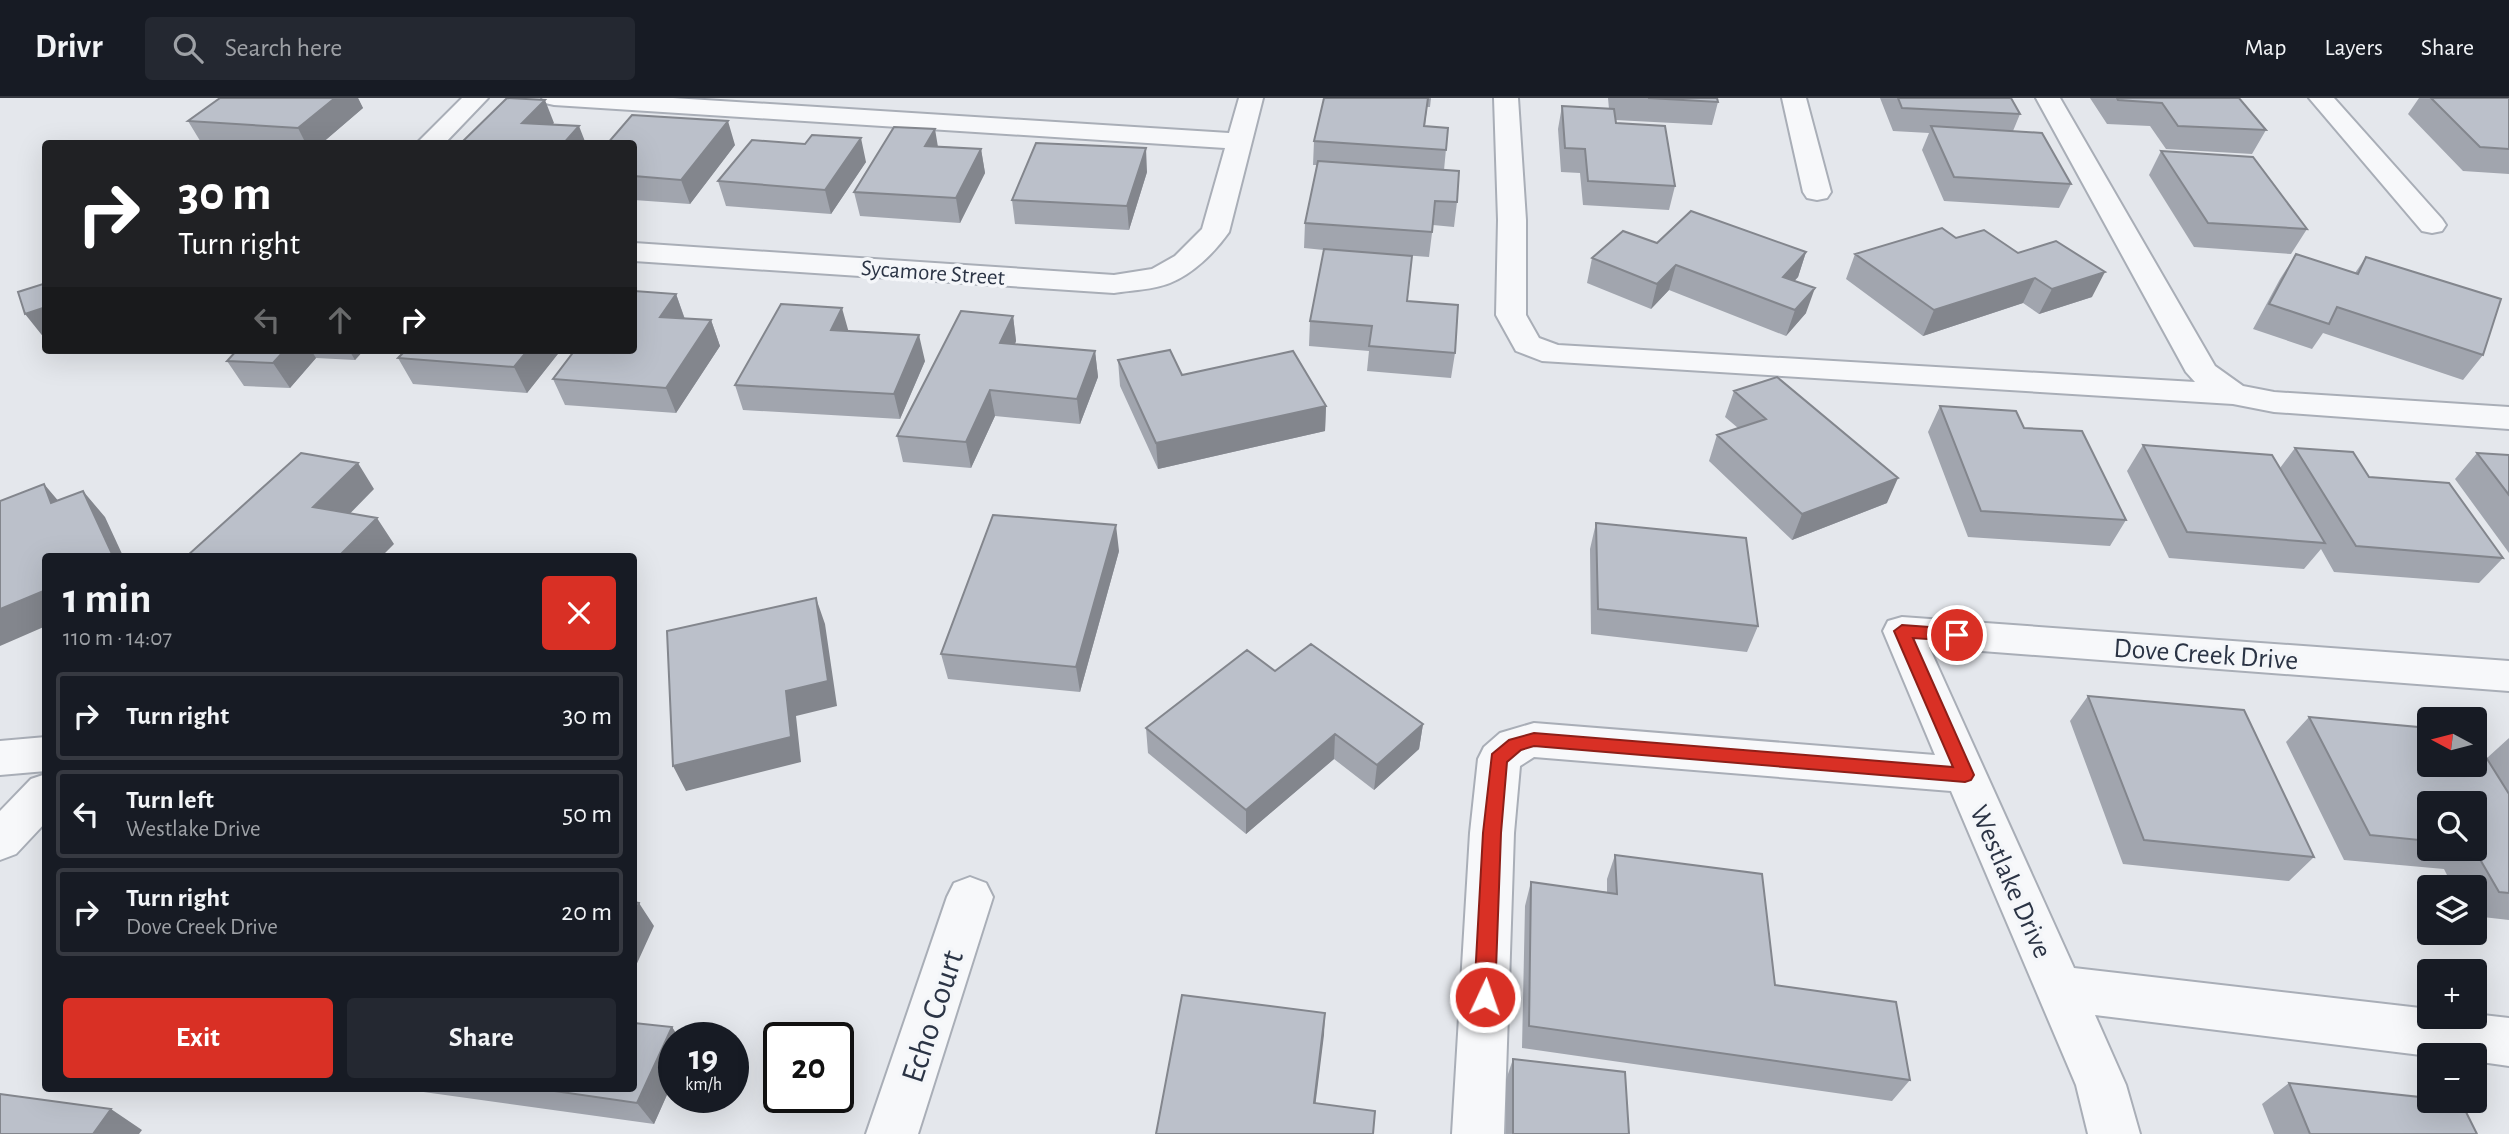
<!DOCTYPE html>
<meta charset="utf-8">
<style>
:root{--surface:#171b24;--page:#242831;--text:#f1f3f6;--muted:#9ea1a6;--line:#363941;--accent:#d93025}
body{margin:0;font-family:"Alegreya Sans",sans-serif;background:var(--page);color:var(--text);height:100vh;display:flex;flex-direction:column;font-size:26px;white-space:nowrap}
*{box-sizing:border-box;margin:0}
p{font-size:23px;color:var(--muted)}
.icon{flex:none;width:38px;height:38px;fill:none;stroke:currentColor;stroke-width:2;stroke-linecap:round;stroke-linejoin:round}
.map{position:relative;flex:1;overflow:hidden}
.details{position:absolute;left:42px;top:455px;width:595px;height:539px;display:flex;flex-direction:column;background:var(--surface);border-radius:7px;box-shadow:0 7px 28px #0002}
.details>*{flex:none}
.top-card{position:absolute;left:42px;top:42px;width:595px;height:214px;border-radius:7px;box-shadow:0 7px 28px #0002;background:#202124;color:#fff;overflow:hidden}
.needle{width:46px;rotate:277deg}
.tools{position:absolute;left:2417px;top:609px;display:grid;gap:14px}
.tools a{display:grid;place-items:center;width:70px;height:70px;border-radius:7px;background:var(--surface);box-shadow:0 7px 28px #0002;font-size:35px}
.speed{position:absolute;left:658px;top:924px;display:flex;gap:14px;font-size:35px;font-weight:700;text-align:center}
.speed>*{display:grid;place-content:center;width:91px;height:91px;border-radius:50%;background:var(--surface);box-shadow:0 7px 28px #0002;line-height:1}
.speed small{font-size:18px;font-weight:400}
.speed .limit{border:4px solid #111;border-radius:10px;background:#fff;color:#111}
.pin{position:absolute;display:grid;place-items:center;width:60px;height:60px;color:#fff;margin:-30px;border:4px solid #fff;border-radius:50%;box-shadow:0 2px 7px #0007}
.me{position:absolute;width:77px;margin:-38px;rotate:3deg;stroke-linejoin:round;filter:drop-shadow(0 0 5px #0008)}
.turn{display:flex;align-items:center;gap:24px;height:147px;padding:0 21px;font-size:32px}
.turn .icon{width:91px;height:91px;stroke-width:2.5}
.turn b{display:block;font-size:49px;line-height:60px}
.lanes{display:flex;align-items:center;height:66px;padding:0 21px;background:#0003;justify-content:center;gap:35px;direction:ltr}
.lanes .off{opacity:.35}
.round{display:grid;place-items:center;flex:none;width:74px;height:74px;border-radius:7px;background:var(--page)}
.headline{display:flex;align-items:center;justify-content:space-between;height:119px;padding:0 21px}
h1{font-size:42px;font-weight:600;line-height:52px}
.cta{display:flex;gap:14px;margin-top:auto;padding:14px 21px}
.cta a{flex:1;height:80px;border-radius:7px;background:var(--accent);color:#fff;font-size:28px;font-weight:600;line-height:80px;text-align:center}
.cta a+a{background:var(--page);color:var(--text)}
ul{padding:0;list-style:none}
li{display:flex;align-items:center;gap:21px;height:88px;margin:0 14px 10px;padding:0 7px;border:4px solid var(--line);border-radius:7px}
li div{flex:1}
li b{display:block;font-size:26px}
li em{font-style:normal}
header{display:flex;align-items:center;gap:42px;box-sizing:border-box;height:98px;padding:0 35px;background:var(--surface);border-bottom:2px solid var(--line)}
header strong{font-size:33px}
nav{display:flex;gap:38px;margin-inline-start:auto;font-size:24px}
.search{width:490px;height:63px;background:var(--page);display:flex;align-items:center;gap:18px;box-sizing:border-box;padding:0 24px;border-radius:7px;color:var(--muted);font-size:26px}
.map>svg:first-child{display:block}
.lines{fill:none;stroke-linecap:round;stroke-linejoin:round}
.minor-casing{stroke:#a9aeb7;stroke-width:4}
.minor{fill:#f7f8fa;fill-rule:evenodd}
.wall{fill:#a1a5ae;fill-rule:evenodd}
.shaded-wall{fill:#83868d}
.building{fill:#bbc0ca;stroke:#83868d;stroke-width:2}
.route{fill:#d93025;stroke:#8d1f18;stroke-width:2}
.labels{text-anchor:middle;stroke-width:7;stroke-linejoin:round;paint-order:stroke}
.far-street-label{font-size:23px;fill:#2b3445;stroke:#f4f6f9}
.street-label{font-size:28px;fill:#2b3445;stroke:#f4f6f9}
.near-street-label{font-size:33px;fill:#2b3445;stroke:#f4f6f9}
</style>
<header>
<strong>Drivr</strong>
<div class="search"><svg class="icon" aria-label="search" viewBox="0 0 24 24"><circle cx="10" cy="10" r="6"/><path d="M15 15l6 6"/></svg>Search here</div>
<nav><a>Map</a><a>Layers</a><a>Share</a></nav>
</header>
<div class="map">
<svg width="2509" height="1036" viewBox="0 0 2509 1036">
<rect width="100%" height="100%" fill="#e4e7ec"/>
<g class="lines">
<defs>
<path id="minor" d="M462 0H488L444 46H416Z
M542 0H673L1229 35 1239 0H1263L1229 134C1215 154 1193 176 1170 185 1153 192 1132 192 1114 195L634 163V145L1114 177 1152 171 1175 158 1202 131 1225 50 554 7 545 5Z
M1494 0H1518L1526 122V217L1539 240 1558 247 2195 284 2186 274 2036 0H2060L2215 268 2243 288 2274 294 2509 309V331L2274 314 2233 306 1542 263 1516 253 1496 217 1498 122Z
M1782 0H1806L1831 94 1827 100 1817 102 1807 100 1803 94Z
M2309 0H2334L2442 121 2446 127 2442 133 2432 135 2422 133Z
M1902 519 2509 563V593L1929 549 2074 870 2429 911V919H2474V916L2509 920V968L2474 963V957L2429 958 2095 917 2126 987 2140 1036H2088L2076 987 1951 693 1534 659 1520 668 1514 735 1504 1036H1452L1470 735 1478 661 1484 649 1500 635 1534 625 1935 657 1883 533 1888 523Z
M46 639V673L0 677V643Z
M46 676V724L16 756 0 762V713L31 681Z
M970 779 986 785 993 799 918 1036H866L947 799 954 785Z"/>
</defs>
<use href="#minor" class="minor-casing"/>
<use href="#minor" class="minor"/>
</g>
<path class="wall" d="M220 0H358L363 10 321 46H202L188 23Z
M1324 0H1431L1430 9H1427L1425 28 1448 30 1444 72 1457 104 1454 129 1433 127 1429 159 1350 153 1407 203 1455 255 1451 280 1367 273 1369 253 1309 248 1310 223 1324 152 1304 150 1305 125 1317 67H1313L1314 43Z
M1608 0H1717L1718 4 1712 27 1615 22 1616 25 1675 88 1669 112 1583 107 1580 75 1561 74 1558 31 1562 8 1609 11Z
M1880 0H2011L2020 16 2013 33 2071 86 2059 110 1944 103 1922 52 1929 35 1893 33Z
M2090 0H2239L2266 32 2252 56 2166 51 2150 28 2107 26Z
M2419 0H2509V76L2463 73 2408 16Z
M634 46 735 47 690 106 634 102Z
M805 46 866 64 831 116 726 108 718 83Z
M938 48 981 51 985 75 960 125 860 118 854 94Z
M2161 53 2307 131 2291 156 2194 149 2149 77Z
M1147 74 1129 132 1015 126 1012 102Z
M1956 140 2018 155 2092 199 2039 216 2023 205 1923 238 1846 181 1855 156Z
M1806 154 1798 179 1794 183 1806 215 1786 238 1669 192 1651 211 1587 185 1592 160Z
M2296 156 2355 175 2366 159 2483 257 2463 282 2323 235 2312 251 2253 231 2280 181Z
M676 196 685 221 711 222 720 248 676 315 565 307 553 281Z
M1013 218 1016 243 1015 246 1095 253 1098 279 1080 326 995 318 971 370 903 364 897 338Z
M848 233 925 263 900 321 743 312 735 287Z
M237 252H364L355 262 316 260 290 290 244 288 227 263Z
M406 252H561L527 295 413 286 398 260Z
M1118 262 1326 308 1325 333 1158 371 1120 288Z
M1734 293 1887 405 1792 442 1709 363 1717 337 1738 330 1725 319Z
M1940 308 2024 330 2126 422 2110 448 1968 439 1928 334Z
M2143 347 2280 370 2295 350 2369 379 2503 460 2479 485 2334 474 2321 451 2304 471 2169 460 2127 373Z
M2477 355 2509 357V455L2455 381Z
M1596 425 1758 528 1747 554 1591 536 1590 451Z
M1119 453 1080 594 948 581 941 556Z
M1275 573 1423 626 1419 651 1374 692 1334 661 1246 736 1148 655 1146 630Z
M2088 598 2314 759 2289 783 2123 766 2070 623Z
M2309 619 2487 660 2509 640V822L2474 818V789H2453L2444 771 2344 762 2286 644ZM2429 705H2474V751H2429Z
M1615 757 1775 887 1910 982 1892 1003 1522 950 1525 808 1531 784 1607 794V781Z
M672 929 679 940H674V981L654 1026 402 991 634 990Z
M1513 961 1629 1036H1506V982Z
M2289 985 2477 1036H2274L2262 1006Z"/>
<path class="shaded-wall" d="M335 0H358L363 10 321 46H306L298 30Z
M545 2 554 25 534 46 522 25Z
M728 23 735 47 690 106 681 82Z
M579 28 586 46H563Z
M935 31 939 55 925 48Z
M861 40 866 64 831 116 825 92Z
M1146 50 1147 74 1129 132 1127 108Z
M981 51 985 75 960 125 956 100Z
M1806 154 1798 179 1775 204 1783 179Z
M1676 167 1669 192 1651 211 1657 186Z
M2105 174 2092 199 2039 216 2052 191Z
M2035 180 2023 205 1923 238 1934 212Z
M1815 190 1806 215 1786 238 1795 212Z
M676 196 685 222 660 219Z
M46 209V241H45L25 216Z
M842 210 849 235 831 232Z
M1013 218 1016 243 1005 270 1000 245Z
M711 222 720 248 676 315 666 290Z
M919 237 925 263 900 321 894 296Z
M285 252H311L316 260 290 290 273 265Z
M349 252H364L355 262Z
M528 252H561L527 295 514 269Z
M1095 253 1098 279 1080 326 1077 301Z
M990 292 995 318 971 370 966 344Z
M1326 308 1325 333 1158 371 1156 345Z
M358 365 374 391 331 435 313 409Z
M1898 380 1887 405 1792 442 1802 416Z
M44 386 66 412 51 405Z
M83 393 105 419 123 458H113Z
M377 420 394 446 382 458H339Z
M1116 427 1119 453 1080 594 1076 569Z
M46 492V528L0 548V511Z
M816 500 825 526 837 608 796 618 801 664 686 693 673 668 786 593Z
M1423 626 1419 651 1374 692 1377 667Z
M1335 636 1334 661 1246 736V712Z
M639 805 654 828 634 872V817Z
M1325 915 1324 937 1313 1026 1314 1005Z
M672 929 679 940H674V981L654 1026 637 1005Z
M111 1011 142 1032 139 1036H93Z"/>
<path class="building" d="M220 0H335L298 30 188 23Z
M507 0 545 2 522 25 579 28 563 46H460Z
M1324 0H1428L1424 28 1448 30 1446 52 1314 43Z
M1648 0H1717L1718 4Z
M1898 0H2011L2020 16 1902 10Z
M2117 0H2239L2266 32 2178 28 2162 5 2118 2Z
M2431 0H2509V51L2480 49Z
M1562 8 1614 11 1616 25 1665 28 1675 88 1588 83 1585 51 1565 50Z
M632 17 728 23 681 82 634 78V46H607Z
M1931 28 2042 35 2071 86 1954 79Z
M894 29 935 31 925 48 981 51 956 100 854 94Z
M812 37 861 40 825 92 718 83 752 42 805 46Z
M1036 45 1146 50 1127 108 1012 102Z
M2161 53 2253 59 2307 131 2208 125Z
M1318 63 1459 73 1457 104 1435 103 1432 134 1305 125Z
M1691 113 1806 154 1783 179 1815 190 1795 212 1676 167 1657 186 1592 160 1623 133 1657 145Z
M1942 130 1956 140 1984 132 2018 155 2056 143 2105 174 2052 191 2035 180 1934 212 1855 156Z
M1324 151 1412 158 1407 203 1458 207 1455 255 1369 248 1372 228 1310 223Z
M2296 156 2358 176 2366 159 2501 201 2483 257 2337 209 2329 226 2269 206Z
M46 185V209L25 216 18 194Z
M634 193 676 196 660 219 711 222 666 290 553 281 575 252H634Z
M781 206 842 210 831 232 919 237 894 296 735 287Z
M961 213 1013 218 1000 245 1095 253 1077 301 990 292 966 344 897 338Z
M237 252H285L273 265 227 263Z
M406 252H528L514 269 398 260Z
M1170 252 1182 277 1293 253 1326 308 1156 345 1118 262Z
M1777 279 1898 380 1802 416 1717 337 1766 321 1734 293Z
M1940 308 2016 313 2024 330 2082 333 2126 422 1981 413Z
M2143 347 2272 357 2325 445 2187 434Z
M2295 350 2353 354 2369 379 2449 385 2503 460 2356 448Z
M301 355 358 365 313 409 377 420 339 458H187Z
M2477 355 2509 357V397Z
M44 386 51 405 83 393 113 458H46V492L0 511V403Z
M993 417 1116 427 1076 569 941 556Z
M1596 425 1746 440 1758 528 1598 511Z
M816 500 828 583 786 593 791 639 673 668 667 533Z
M1311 546 1423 626 1377 667 1335 636 1246 712 1146 630 1247 552 1275 573Z
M2088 598 2244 612 2314 759 2144 742Z
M2309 619 2429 630V667H2474V640L2509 696V795L2499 794 2474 751V705H2429V743L2370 737Z
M1615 757 1762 776 1775 887 1896 904 1910 982 1529 928 1531 784 1617 796Z
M634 804 639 805 634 817Z
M1182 897 1325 915 1314 1005 1375 1013 1373 1036H1156Z
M634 925 672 929 637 1005 534 990H634Z
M1513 961 1625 974 1629 1036H1513Z
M2289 985 2429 1000V1003L2461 1004 2477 1036H2310Z
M0 996 111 1011 93 1036H0Z"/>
<path class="route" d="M1902 527 1957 531 1965 537 1957 543 1913 540 1974 677 1971 682 1965 684 1534 648 1521 652 1507 664 1501 735 1495 899 1492 906 1485 908 1477 906 1474 899 1483 735 1492 656 1509 642 1534 635 1953 669 1894 533Z"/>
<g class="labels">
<g class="far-street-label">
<text transform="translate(933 174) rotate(4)" y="8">Sycamore Street</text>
</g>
<g class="street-label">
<text transform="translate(2206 555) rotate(4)" y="10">Dove Creek Drive</text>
<text transform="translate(2012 783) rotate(66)" y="10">Westlake Drive</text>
</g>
<g class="near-street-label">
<text transform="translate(931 918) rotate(-72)" y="12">Echo Court</text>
</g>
</g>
</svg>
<div class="tools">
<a><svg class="needle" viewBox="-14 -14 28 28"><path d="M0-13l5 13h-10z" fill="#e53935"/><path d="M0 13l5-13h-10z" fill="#9ea1a6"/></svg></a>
<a><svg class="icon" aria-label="search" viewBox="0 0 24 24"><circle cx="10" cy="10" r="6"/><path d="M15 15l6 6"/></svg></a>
<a><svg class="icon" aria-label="layers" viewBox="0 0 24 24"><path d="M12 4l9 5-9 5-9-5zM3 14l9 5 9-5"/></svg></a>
<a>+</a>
<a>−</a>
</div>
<div class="speed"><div>19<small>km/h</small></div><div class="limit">20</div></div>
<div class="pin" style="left:1957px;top:537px;background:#d93025"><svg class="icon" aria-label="arrive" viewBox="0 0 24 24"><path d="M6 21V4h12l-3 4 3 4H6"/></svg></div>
<svg class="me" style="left:1485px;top:899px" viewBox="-20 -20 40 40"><circle r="17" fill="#d93025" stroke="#fff" stroke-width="3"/><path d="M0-11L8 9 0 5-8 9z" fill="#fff"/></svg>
<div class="top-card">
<div class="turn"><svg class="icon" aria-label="right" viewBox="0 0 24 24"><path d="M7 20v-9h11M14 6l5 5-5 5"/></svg><div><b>30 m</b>Turn right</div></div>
<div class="lanes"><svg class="icon off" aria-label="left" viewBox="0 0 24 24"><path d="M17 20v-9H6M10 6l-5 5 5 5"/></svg><svg class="icon off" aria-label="ahead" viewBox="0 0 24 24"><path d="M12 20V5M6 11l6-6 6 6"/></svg><svg class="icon" aria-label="right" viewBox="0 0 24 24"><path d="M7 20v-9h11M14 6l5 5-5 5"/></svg></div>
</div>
<section class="details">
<div class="headline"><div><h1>1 min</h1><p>110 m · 14:07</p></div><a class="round" style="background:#d93025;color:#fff"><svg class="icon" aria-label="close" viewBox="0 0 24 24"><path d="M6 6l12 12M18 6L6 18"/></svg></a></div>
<ul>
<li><svg class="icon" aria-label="right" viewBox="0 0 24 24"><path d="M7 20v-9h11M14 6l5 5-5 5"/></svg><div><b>Turn right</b></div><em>30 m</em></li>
<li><svg class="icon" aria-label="left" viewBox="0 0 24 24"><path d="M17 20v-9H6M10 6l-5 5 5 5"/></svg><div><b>Turn left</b><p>Westlake Drive</p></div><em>50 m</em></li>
<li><svg class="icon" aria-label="right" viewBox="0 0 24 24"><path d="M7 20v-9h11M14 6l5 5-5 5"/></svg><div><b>Turn right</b><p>Dove Creek Drive</p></div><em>20 m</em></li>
</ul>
<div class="cta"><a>Exit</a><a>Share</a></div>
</section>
</div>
